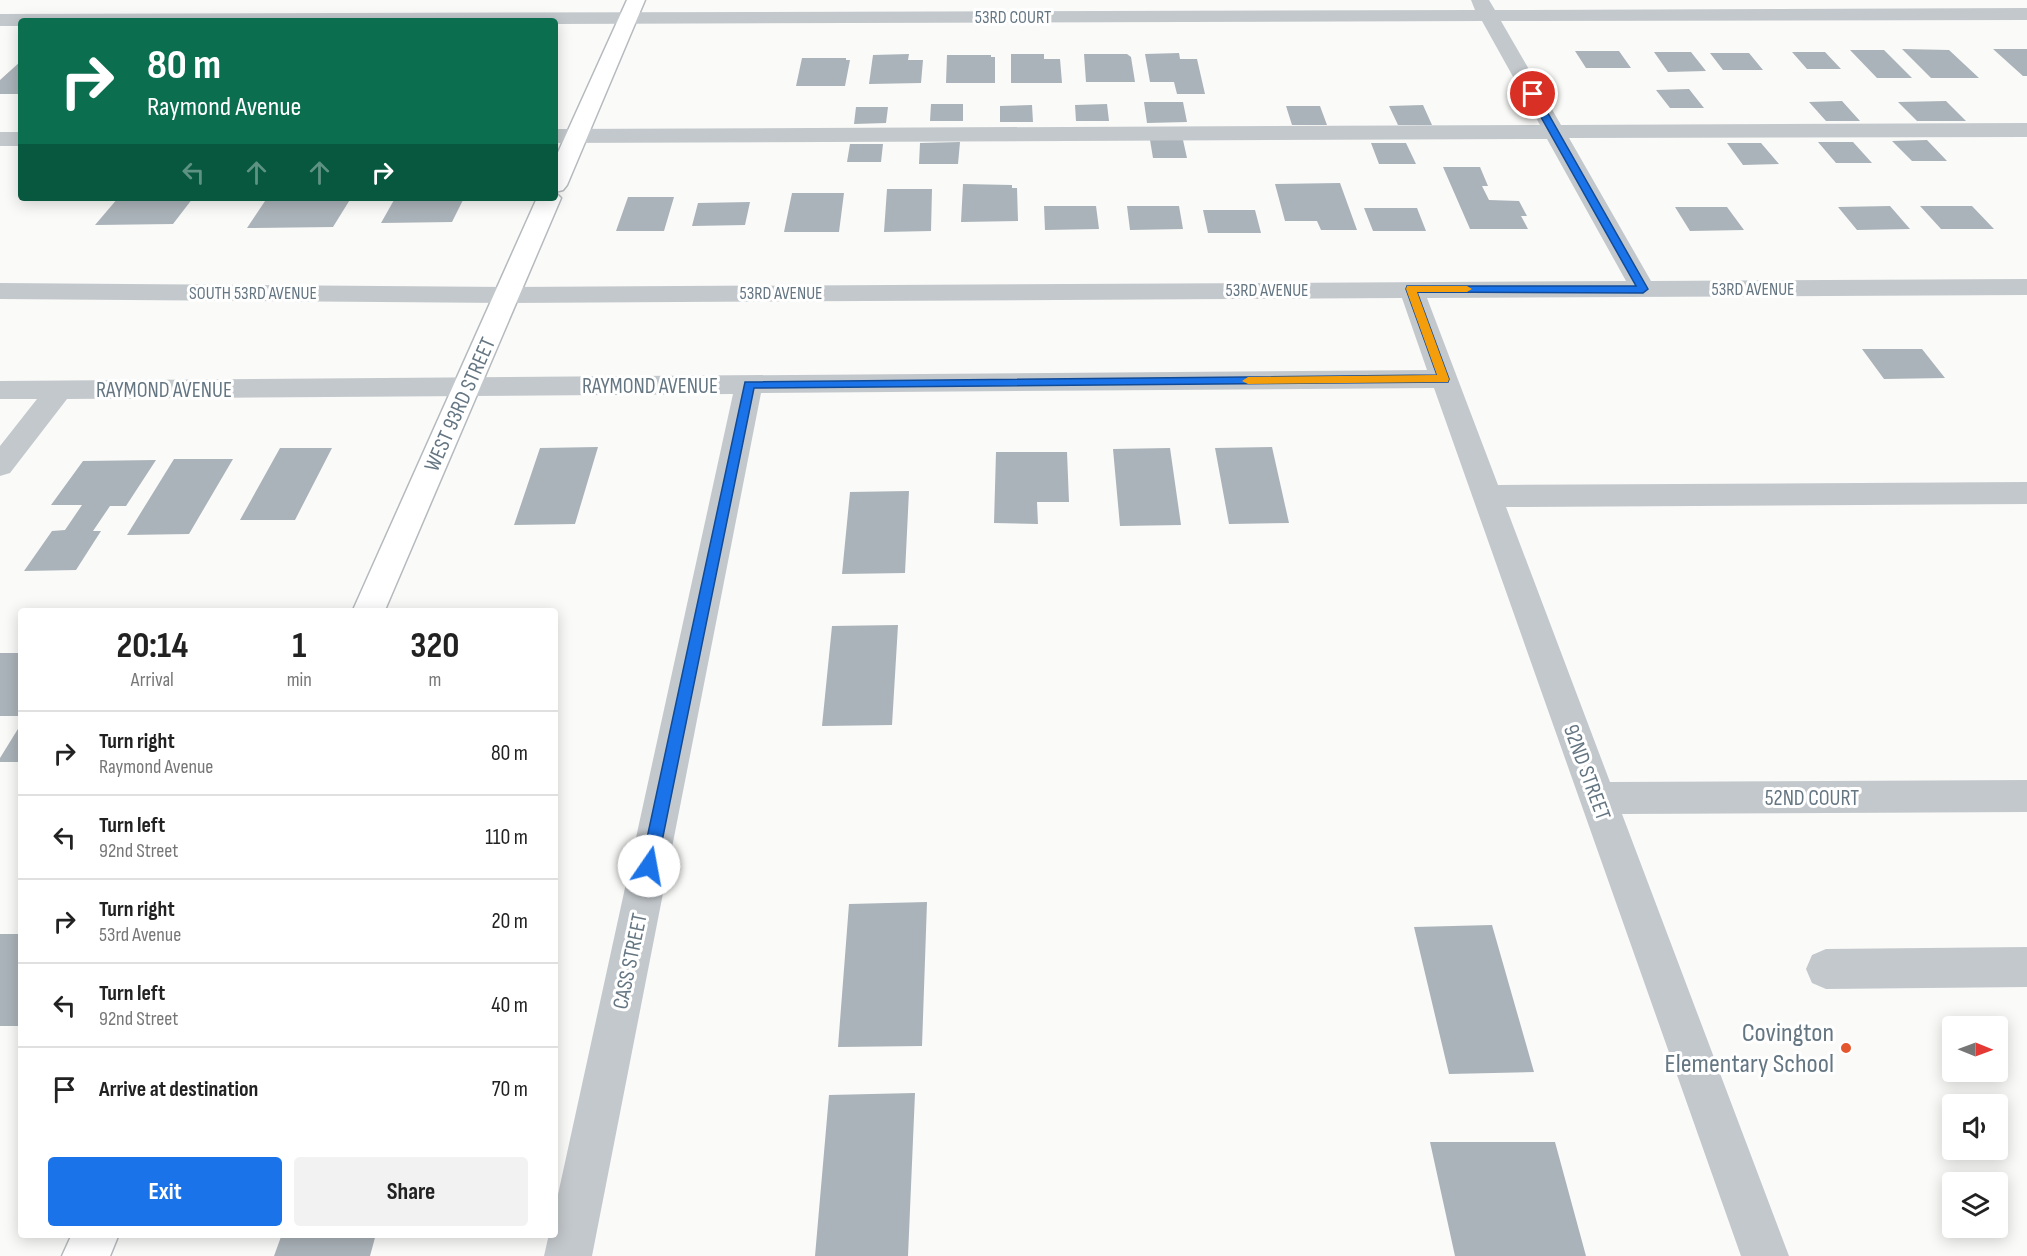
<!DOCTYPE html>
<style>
:root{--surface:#fff;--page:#f2f2f2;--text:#222;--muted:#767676;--line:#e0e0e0;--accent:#1a73e8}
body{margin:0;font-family:"Sofia Sans Condensed",sans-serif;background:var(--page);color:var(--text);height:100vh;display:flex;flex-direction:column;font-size:22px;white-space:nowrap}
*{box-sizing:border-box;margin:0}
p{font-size:20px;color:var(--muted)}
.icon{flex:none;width:33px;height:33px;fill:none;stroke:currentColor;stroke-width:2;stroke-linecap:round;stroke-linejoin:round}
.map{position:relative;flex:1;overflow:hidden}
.details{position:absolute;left:18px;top:608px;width:540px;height:630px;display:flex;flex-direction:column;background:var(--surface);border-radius:6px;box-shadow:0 3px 15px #0003}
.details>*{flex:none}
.top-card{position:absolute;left:18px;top:18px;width:540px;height:183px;border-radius:6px;box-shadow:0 3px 15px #0003;background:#0b6e4f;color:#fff;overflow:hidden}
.needle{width:39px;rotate:91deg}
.tools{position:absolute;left:1942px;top:1016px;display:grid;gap:12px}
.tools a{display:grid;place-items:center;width:66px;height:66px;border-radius:6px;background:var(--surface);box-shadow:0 3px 15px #0003;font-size:30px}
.pin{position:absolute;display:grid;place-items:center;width:51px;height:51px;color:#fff;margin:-26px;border:3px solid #fff;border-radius:50%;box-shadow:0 2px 6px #0007}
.me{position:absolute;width:66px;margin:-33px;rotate:12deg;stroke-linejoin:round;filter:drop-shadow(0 0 4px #0008)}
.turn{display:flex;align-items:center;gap:21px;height:126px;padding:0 30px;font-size:27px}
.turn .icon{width:78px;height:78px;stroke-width:2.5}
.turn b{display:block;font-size:42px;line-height:51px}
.lanes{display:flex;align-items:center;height:57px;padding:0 30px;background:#0003;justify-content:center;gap:30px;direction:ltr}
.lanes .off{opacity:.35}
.eta{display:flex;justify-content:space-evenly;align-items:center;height:102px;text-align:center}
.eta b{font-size:36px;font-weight:700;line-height:42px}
.primary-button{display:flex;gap:12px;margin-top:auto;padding:12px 30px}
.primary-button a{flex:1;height:69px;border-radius:6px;background:var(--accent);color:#fff;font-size:24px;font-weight:700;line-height:69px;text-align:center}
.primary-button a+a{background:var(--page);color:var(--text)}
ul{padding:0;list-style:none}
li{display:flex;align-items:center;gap:18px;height:84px;padding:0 30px;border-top:2px solid var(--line)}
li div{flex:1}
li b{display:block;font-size:22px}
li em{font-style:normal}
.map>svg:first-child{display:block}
.building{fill:#aab3b9}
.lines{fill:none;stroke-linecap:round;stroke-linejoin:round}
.major-casing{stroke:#b5babe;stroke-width:3}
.minor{fill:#c3c8cc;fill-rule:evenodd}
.major{fill:#fff;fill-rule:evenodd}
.route{fill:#1a73e8;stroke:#114b97;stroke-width:1.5}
.slow{fill:#f59e0b}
.poi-dot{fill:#e4572e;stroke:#fff;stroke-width:2}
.labels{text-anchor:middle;stroke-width:6;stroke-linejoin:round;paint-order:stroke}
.far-street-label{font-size:18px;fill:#657683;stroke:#fff}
.street-label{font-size:22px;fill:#657683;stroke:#fff}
.near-poi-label{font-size:27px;fill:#657683;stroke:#fff;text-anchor:end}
</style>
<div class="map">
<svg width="2027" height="1256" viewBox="0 0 2027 1256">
<rect width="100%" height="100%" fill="#fafaf8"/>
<path class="building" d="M1902 49 1949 50 1979 78H1931Z
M1993 49H2027V76H2023Z
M1850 50H1884L1912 78H1877Z
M1575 51H1619L1631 68H1586Z
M1654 52H1691L1706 71 1668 72Z
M1792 52H1825L1841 69H1807Z
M1179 53 1180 59H1197L1205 94H1177L1174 82H1150L1145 54Z
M1710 53H1749L1763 70H1723Z
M909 54 908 60H923L921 83 869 84 873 55Z
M1011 54H1044V59H1060L1062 83H1011Z
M1084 54H1127L1131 57 1135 82H1086Z
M947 55H991V57H995V83H946Z
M802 58H846V60H850L845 86H796Z
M21 61V94H0V80Z
M1689 89 1704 108H1670L1656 90Z
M1842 101 1860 121H1826L1809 102Z
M1946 101 1966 121H1917L1898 102Z
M1144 102H1183L1187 122 1147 123Z
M931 104H963V121H930Z
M1107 104 1109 121H1076L1075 105Z
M1032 105 1033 122H1000V106Z
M1423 105 1432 125H1398L1389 106Z
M1286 106H1320L1327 125H1292Z
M856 107H888L886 123 854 124Z
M1150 140H1183L1187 158H1153Z
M1927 140 1947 161H1912L1892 141Z
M960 142 958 164H919L920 143Z
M1818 142H1853L1872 163H1836Z
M1371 143H1406L1416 164H1379Z
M1727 143H1761L1779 164 1743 165Z
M850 144H883L881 162H847Z
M1443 167H1480L1488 186H1482L1489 200 1519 201 1527 216H1521L1528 229H1470Z
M1340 183 1357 230H1321L1317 221H1285L1275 184Z
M963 184 1012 185V188H1017L1018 221 961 222Z
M887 189H932L931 231 884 232Z
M792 193H844L839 232H784Z
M628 197H674L664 231H616Z
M118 198H193L173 224 95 225Z
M267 198H351L333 227 247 228Z
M394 200H463L452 222 381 223Z
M750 202 745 225 692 226 698 203Z
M1044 206H1096L1099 229 1045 230Z
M1127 206H1179L1183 229 1130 230Z
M1890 206 1910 229 1857 230 1838 207Z
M1920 206H1972L1994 229H1941Z
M1675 207H1727L1744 230 1690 231Z
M1364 208H1417L1426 231H1373Z
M1203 210H1255L1261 233H1208Z
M1862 349H1922L1945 378 1884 379Z
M598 447 575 524 514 525 540 448Z
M1272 447 1289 523 1229 524 1215 448Z
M280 448H332L295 520H240Z
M1170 448 1181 525 1120 526 1113 449Z
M996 452H1067L1069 502H1037L1038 524 994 523Z
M174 459H233L189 534 127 535Z
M156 460 126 506H110L93 531H101L76 570 24 571 52 531 65 530 82 505H51L83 461Z
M909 491 905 573 842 574 850 492Z
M898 625 892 725 822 726 832 626Z
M0 653H21V716H0Z
M21 724V762H0V758Z
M927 902 922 1046 838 1047 849 904Z
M1492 925 1534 1072 1449 1074 1414 927Z
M0 934H21V1026H0Z
M915 1093 908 1256H815L829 1095Z
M1430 1142H1555L1586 1256H1455Z
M282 1234H376L370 1256H274Z"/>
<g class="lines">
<defs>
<path id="major" d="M627 0H645L567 185 563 190 555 192V159Z
M555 192 561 198 385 610H353L537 198H555Z
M72 1234H119L110 1256H62Z"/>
</defs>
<use href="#major" class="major-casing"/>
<path class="minor" d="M1471 0H1489L1495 10 2027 8V20L1501 21 1561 125 2027 123V137L1569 138 1651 281 2027 279V295L1427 298 1498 485 2027 482V504L1506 507 1610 782 2027 780V812L1622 814 1789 1256H1741L1434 388 761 393 592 1256H544L549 1234H555V1208L733 394 67 399 10 473 0 476V446L37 399H0V381L1427 370 1402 298 507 303 0 299V283L507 287 1626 281 1547 139 555 143V129L1540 125 1482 21 555 24V21H21V26H0V14L1475 10Z
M0 132H21V146H0Z
M2027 947V987L1826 989 1812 983 1806 969 1812 955 1826 949Z"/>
<use href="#major" class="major"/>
</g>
<path class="route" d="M1533 91 1537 94 1648 289 1643 293 1417 292 1449 379 1448 382 754 388 657 866 655 871 649 873 643 871 641 866 745 382 1437 375 1406 289 1407 286H1636L1528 94Z"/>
<path class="slow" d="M1407 286H1467L1472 289 1467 292H1417L1449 379 1448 382 1248 384 1242 381 1248 377 1437 375 1406 289Z"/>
<circle class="poi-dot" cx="1846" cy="1048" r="6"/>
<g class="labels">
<g class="far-street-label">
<text x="1013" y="23">53RD COURT</text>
<text x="1753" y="295">53RD AVENUE</text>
<text x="1267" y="296">53RD AVENUE</text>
<text x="253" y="299">SOUTH 53RD AVENUE</text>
<text x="781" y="299">53RD AVENUE</text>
</g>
<g class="street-label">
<text x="650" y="393">RAYMOND AVENUE</text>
<text x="164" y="397">RAYMOND AVENUE</text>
<text transform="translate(459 404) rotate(-66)" y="8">WEST 93RD STREET</text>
<text transform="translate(1588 772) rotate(70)" y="8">92ND STREET</text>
<text x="1812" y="805">52ND COURT</text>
<text transform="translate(629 961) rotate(-78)" y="8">CASS STREET</text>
</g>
<g class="near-poi-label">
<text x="1834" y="1041">Covington<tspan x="1834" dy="31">Elementary School</tspan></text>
</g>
</g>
</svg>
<div class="tools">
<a><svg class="needle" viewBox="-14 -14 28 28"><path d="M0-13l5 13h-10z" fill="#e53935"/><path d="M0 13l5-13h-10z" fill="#767676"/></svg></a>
<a><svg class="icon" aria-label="sound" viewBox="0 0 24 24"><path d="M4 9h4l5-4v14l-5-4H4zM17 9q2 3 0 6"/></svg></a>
<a><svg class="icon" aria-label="layers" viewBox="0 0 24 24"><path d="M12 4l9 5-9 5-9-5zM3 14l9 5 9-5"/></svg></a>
</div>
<div class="pin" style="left:1533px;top:94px;background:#d93025"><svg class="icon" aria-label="arrive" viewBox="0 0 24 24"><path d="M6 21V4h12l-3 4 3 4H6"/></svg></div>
<svg class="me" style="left:649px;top:866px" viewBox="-20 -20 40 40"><circle r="19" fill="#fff"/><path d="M0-13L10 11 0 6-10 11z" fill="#1a73e8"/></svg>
<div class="top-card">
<div class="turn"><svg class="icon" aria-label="right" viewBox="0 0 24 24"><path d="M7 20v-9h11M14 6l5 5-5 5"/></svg><div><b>80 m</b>Raymond Avenue</div></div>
<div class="lanes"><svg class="icon off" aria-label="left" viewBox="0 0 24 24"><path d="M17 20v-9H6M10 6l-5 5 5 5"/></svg><svg class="icon off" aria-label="ahead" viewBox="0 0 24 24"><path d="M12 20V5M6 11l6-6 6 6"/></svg><svg class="icon off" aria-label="ahead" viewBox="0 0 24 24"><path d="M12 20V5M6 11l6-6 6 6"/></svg><svg class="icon" aria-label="right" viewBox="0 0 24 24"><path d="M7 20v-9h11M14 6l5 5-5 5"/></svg></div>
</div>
<section class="details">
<div class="eta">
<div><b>20:14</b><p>Arrival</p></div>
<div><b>1</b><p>min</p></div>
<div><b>320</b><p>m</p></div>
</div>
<ul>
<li><svg class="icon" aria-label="right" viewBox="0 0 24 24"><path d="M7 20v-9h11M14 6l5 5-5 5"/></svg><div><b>Turn right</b><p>Raymond Avenue</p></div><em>80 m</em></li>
<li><svg class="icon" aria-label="left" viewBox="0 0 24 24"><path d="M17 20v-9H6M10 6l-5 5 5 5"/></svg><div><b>Turn left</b><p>92nd Street</p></div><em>110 m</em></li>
<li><svg class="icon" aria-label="right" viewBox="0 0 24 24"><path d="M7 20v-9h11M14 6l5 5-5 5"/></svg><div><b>Turn right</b><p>53rd Avenue</p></div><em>20 m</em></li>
<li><svg class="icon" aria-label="left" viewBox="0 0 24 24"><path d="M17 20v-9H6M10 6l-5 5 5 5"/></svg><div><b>Turn left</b><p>92nd Street</p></div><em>40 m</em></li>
<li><svg class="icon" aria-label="arrive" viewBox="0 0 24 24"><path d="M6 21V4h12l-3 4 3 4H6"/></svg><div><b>Arrive at destination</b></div><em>70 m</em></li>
</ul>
<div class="primary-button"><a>Exit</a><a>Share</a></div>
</section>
</div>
